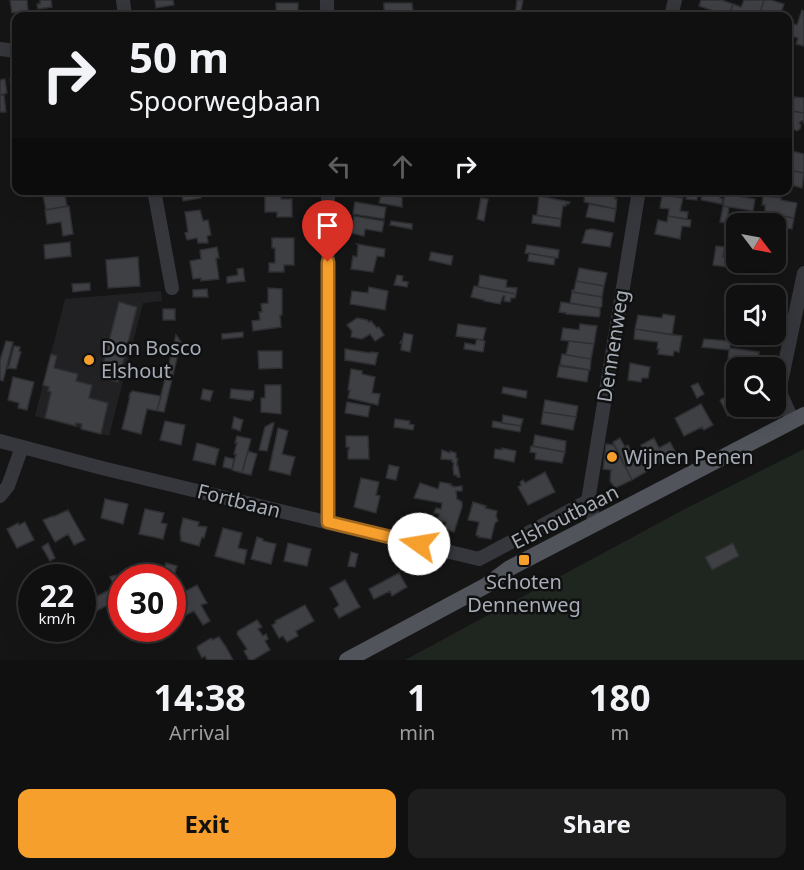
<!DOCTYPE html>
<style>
:root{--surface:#101010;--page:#1e1e1e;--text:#f1f3f6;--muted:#9c9d9f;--line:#303030;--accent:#f69f2d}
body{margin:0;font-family:"Noto Sans",sans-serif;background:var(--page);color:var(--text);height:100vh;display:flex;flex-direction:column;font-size:22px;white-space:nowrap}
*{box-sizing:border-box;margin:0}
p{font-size:20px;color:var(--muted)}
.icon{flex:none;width:33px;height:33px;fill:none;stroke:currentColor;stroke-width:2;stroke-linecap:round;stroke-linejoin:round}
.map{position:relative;height:660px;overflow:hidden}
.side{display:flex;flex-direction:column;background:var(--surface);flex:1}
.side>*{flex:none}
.guide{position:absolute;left:12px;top:12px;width:780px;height:183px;border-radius:12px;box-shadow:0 6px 24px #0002,0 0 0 2px var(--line);background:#101010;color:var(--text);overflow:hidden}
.needle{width:39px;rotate:122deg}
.buttons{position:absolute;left:726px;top:213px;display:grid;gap:12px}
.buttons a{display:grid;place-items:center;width:60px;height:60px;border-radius:12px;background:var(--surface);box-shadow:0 6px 24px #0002,0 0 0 2px var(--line);font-size:30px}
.speed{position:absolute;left:18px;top:564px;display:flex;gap:12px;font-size:30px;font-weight:700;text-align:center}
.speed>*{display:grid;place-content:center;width:78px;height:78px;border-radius:50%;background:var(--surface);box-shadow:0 6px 24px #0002,0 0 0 2px var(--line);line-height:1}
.speed small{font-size:15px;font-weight:400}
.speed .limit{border:9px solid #d22;background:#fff;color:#111}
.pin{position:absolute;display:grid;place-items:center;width:51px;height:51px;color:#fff;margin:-62px -26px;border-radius:50% 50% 50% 0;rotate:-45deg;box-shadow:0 0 6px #0007}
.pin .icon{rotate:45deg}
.me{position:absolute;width:66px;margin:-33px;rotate:283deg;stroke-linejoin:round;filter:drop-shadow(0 0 4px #0008)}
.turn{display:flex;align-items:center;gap:21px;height:126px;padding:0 18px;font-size:27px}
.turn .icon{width:78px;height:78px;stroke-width:2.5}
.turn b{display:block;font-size:42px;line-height:51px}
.lanes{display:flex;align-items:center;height:57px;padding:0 18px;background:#0003;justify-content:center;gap:30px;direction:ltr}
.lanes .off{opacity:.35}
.eta{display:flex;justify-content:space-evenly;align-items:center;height:102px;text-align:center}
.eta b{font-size:36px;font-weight:700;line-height:42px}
.primary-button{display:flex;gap:12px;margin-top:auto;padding:12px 18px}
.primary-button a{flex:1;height:69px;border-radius:12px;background:var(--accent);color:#111;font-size:24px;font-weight:700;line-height:69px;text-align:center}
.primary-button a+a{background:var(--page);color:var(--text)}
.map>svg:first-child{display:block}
.built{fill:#212123}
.green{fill:#1f261f}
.building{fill:#3f4044;stroke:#2e2f33;stroke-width:1.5}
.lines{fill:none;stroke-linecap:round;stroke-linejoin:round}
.minor{stroke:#35373c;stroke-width:14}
.major{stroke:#51545b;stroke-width:16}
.route-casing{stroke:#a0671d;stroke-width:15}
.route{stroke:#f69f2d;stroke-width:10}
.poi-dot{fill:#f69f2d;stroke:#101011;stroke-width:2}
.labels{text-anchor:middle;stroke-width:5;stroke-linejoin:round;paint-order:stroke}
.street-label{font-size:20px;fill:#a6adb7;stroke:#101011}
.poi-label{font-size:20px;fill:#a6adb7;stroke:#101011;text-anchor:start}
</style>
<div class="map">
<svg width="804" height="660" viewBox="0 0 804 660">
<rect width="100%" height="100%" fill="#151516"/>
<path class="built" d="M161 291 162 301 143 303 109 436 35 416 65 299Z"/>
<path class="green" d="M804 449V660H405L683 510Z"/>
<path class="building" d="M10 0H27L28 11 12 13Z
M40 0H51L52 7 38 9 37 4H40Z
M155 0H173L174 5 156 8Z
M517 0H523L520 16H515Z
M701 0H724V1L733 4 729 16 699 6Z
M744 0H764L759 16H729L733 4 741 7Z
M764 0H771L784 4 780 16H759Z
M276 3H298V16H275H276Z
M384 3H412L413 13H400V16H384Z
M802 10 804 11V46L796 44 798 38 788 35V22L797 25Z
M62 11 91 14V15L95 16H61Z
M617 11 648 16H616Z
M16 77V96H12L10 78Z
M5 79 7 93 1 95H4L6 112H0V80Z
M794 97 804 98V113L791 111Z
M788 110 804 113V124L803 121H801L799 123 801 125 800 129 797 131 788 127 789 121H788Z
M791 151 804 154V173L788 170V159L789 160Z
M788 170 804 173 802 188 788 184Z
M66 190 67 196H65L67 206 46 210 42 191Z
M178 190 200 191 201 198 183 201 182 195 179 196Z
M265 190H281V199H292V217H277V212H265Z
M362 190H394V196L402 197V207L379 203 381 195 362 193Z
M585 190 615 196V199H617L616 209 584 202Z
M688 190H704L703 192H698L697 200 686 199Z
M714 190H721L720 198 723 199 722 204 701 200 702 194 714 196Z
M725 194 755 199 753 211 723 206Z
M662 195 683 198 680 211 688 212 687 219 668 216 669 209 660 208Z
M539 196 570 202 569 204H566V206H563L561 219 537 215Z
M763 196 781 198V200L797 203 794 218 765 213V205H762Z
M481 198 488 199 484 221 477 219Z
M355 202 386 207 384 219 353 214Z
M589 204 616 209 614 222 586 217Z
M69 206 73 234 63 236 61 222 47 224 45 210Z
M723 206 729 207 728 215 743 217 742 224H736V225L720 222Z
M200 210 203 221 208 220 211 235 207 236 208 243H198L197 238 187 240 185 233 188 232 185 212Z
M764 213 794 218 792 229 776 227V224H762Z
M533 215 561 219 560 227 532 223Z
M354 216 384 221 382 232 365 229 364 236 351 233Z
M668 216 691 220 690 227 682 226 680 239 655 234 658 220 667 222Z
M391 221 412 224V229L390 225Z
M592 229 613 233 610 247 582 243 586 230Z
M272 238H294V265H284V272H269V263H275V248H272Z
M70 242 71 256 45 259 44 245Z
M357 244 385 249 384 257 377 256 373 272 351 269 353 256 357 257 358 245Z
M527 245 559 250 558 258 525 253Z
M716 246 725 247 723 257 736 259V262H742L741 269 713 265Z
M217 247 219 258H216L219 279 201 281V278L193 279 190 261 201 259 200 250Z
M431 252 453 256 451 265 429 260Z
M529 253 555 258 554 265 528 261Z
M138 257 140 286 108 288 106 260Z
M243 268 245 281 227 283V277L238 275 237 269Z
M579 268 607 273 604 286 576 281Z
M397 275 403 276 402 281 408 282 407 287 394 285Z
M480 275 507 280 506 287 517 288 516 294 478 287Z
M576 281 604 286 602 297 572 292V290H574Z
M90 283V290L73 292 72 284Z
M474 286 516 294 515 298H511L510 302 504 301 505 296H503L500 304 484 301V300L471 297Z
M759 286 778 289 777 296H758Z
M369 287 388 291 385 310 350 304 352 291 368 293Z
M268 288 282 289V315H280L281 327 253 331 252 321 260 320 259 312H262L261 304 268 303Z
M207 289 208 297H193V290Z
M572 292 602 297V306L600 308 570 303Z
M119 302 137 307 118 382 113 381 114 379H112V381L101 378 103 372H101Z
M561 302 600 308V314L599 317 566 314V313L559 312Z
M163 309H175V320H163Z
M663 314 675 316 672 335 635 329 638 315 662 318Z
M357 318 367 320 369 322 371 321 377 328 379 327 384 335 375 341 370 334 362 339 351 337 352 331 347 325Z
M458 324 486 328 483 340 456 336Z
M580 324 597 326 594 344 561 340 563 328 579 330Z
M635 329 682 336 679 352 674 351 673 356 658 354 659 349H657L658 342 634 339Z
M243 332V337L222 339V334Z
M404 333 413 335 410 352 401 350 402 343H400L401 341 402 342Z
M176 335 181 342 164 412 157 411Z
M477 339 485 341 483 352 464 349 465 343 475 345Z
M704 339 731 341 730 348 759 352 758 365 728 361 729 350 702 347Z
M6 341 13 342 3 381 0 380V360Z
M569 341 594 344 591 359 566 355Z
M14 346 20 347 19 351 21 352 16 369 7 368V366H9Z
M345 349 370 353V352L378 353 375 365 345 360Z
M258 351H282V368L259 369Z
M51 354 57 356 54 368 78 374 76 381 92 385 89 398 108 403 101 434 81 429 82 424 76 423V426L45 418 51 392 48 391 49 387 43 385Z
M562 354 591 359 590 370 560 365Z
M630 363 650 367 648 378H642L641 382 628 380Z
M559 366 589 370 587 382 557 377Z
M351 369 362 371V374L375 377 372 393 380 394 378 405 348 398 350 390H348Z
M13 377 34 382 27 410 18 408 19 403 8 400Z
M698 383 704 394 697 398 691 386Z
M265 385H281V414L261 412V398H265Z
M503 387 527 391 526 398 502 393Z
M736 388V406L749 407 728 416 720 400 730 394 729 392Z
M203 389 213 391 210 401 201 399Z
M231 389 254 391 253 399H251V401L230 398Z
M132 391 161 396 157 411 147 409 141 434 122 429 130 397H129L130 393H131Z
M545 400 578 406 576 417 543 412Z
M347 402 370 406 368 417 345 413Z
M701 404 713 425 704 430 702 427 684 436 675 418Z
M543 412 576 417 573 430 541 424Z
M503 415 523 419 521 426 502 423Z
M234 417 243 420 240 431 232 428Z
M395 419 410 421 409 424 414 425 413 430 394 427Z
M165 421 185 425 181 445 160 440Z
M493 421 521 426 520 432 492 427Z
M272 423H274L267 451 259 450 265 427Z
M278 428 288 431 282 454 295 457 290 475 269 470Z
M535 435 566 441 565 452 533 446Z
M237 436 251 439 242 473 232 470 236 454H234L237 443H235Z
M346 436H368L369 459H348V450H349V447H346Z
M620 438 625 447 628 445 635 458 639 455 641 457 649 470 632 480 613 442Z
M654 438 659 448 670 442 677 455 656 466 654 462 651 463 641 445Z
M197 443 219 449 215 465 193 460Z
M606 444 614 445 632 480 615 488 610 481 611 470 603 469Z
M531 446 565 452 562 463 535 459 536 453 530 452Z
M502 448 516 451 514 462 494 458 495 449 502 450Z
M442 450 450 453V451L456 453V458L458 459 457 461V466H458L460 477H457V475H454L453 467 454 463 452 462V460L441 459Z
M248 451 257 454 251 475 242 473Z
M225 457 234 459 232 469 223 467Z
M389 465 399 467 396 480 386 478Z
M545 472 555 492 528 505 518 487 521 485 520 482 523 480 525 483Z
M361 478 379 482 376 495 380 496 376 513 354 507Z
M440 482 451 484 450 485 453 486V487L462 486V491H456L457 499 462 502V507L454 532 445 529 446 522 438 520 439 514 434 513 436 508 441 509 442 503 414 498 420 483 438 489Z
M105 499 128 504 123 524 101 518Z
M473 502 486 506 485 508 497 511 496 516 498 521 495 523 491 539 478 537 479 536 476 535 479 522 468 520Z
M145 509 164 513 161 523 167 524 163 539 139 534Z
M68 510 85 540 74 545 68 534 55 542 43 520 53 516V517Z
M183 518 199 522 198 526 207 527 204 538 202 537 199 546 181 541 180 532Z
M25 522 34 540 17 548 7 529 18 523 19 525Z
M223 528 242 533 238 548 247 550 244 564 215 556Z
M257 537 263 539V541L276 544 271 564 251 559Z
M48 543 55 558 50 561 42 547Z
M288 543 311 549 307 566 284 561Z
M733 543 739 556 712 570 705 557Z
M351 552 358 554 355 567 348 566Z
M166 563 177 566 174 576 163 573Z
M399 573 407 587 392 596 390 591 374 599 369 589Z
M116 575 118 579 115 580 118 585 121 583 122 585V596L120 597 110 577Z
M345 580 360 607 339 618 334 609 339 605 330 588Z
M197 585 207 603 201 605 210 621 203 625 194 611 180 618 177 611 174 613 172 611V598Z
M115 587 121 598 87 616 82 608V604Z
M305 605 314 621 296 631 298 636 287 642 283 636 279 638 272 625 276 623 275 621Z
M257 620 262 627 258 629 263 636 266 634 268 639 265 641 270 650 253 660H249L244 651 247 649 237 634 238 631Z
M219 637 226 647 233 660H207L205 656 202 658 197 648 198 646 211 638 212 640Z"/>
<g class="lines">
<path class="minor" d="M123 0 125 16
M327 0V16
M671 16 675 0
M0 49 16 51
M154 190 172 288
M328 190V522
M793 421 781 395V382L804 273
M0 441 102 468 479 559 588 501
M0 496 8 486 22 447
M596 524 588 501 639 190"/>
<path class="major" d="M347 660 487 585 510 568 804 415"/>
</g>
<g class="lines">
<defs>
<path id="route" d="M328 262V522L419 544"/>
</defs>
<use href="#route" class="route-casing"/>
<use href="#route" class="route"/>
</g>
<g class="poi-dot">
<circle cx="89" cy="360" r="6"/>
<circle cx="612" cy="457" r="6"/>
<rect x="518" y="554" width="12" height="12" rx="3"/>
</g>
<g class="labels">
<g class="street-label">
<text transform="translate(613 346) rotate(-81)" y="7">Dennenweg</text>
<text transform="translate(239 501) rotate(14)" y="7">Fortbaan</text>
<text transform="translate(565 517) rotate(-27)" y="7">Elshoutbaan</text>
</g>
<g class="poi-label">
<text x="101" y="355">Don Bosco<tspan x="101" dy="23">Elshout</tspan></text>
<text x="624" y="464">Wijnen Penen</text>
<text x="524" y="589" text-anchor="middle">Schoten<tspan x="524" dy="23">Dennenweg</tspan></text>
</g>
</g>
</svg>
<div class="buttons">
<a><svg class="needle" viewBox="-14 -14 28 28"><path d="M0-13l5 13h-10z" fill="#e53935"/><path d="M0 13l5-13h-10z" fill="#9c9d9f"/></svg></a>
<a><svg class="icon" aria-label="sound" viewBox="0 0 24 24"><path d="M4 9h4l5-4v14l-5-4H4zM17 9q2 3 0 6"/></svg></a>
<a><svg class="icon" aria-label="search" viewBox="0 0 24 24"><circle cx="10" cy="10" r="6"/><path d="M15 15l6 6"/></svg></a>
</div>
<div class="speed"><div>22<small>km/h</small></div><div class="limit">30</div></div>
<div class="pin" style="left:328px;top:262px;background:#d93025"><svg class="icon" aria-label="arrive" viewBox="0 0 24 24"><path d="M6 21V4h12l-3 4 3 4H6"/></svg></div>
<svg class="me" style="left:419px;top:544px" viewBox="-20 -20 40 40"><circle r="19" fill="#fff"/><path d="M0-13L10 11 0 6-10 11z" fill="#f69f2d"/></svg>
<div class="guide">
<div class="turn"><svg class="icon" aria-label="right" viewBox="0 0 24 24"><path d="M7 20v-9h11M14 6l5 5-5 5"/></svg><div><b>50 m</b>Spoorwegbaan</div></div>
<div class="lanes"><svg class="icon off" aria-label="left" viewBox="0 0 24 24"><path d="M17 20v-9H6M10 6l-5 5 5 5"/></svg><svg class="icon off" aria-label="ahead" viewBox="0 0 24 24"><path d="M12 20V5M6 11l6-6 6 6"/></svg><svg class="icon" aria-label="right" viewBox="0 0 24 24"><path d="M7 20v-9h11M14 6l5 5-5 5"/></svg></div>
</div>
</div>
<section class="side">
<div class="eta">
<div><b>14:38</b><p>Arrival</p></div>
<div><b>1</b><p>min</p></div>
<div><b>180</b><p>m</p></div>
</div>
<div class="primary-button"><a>Exit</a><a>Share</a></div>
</section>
